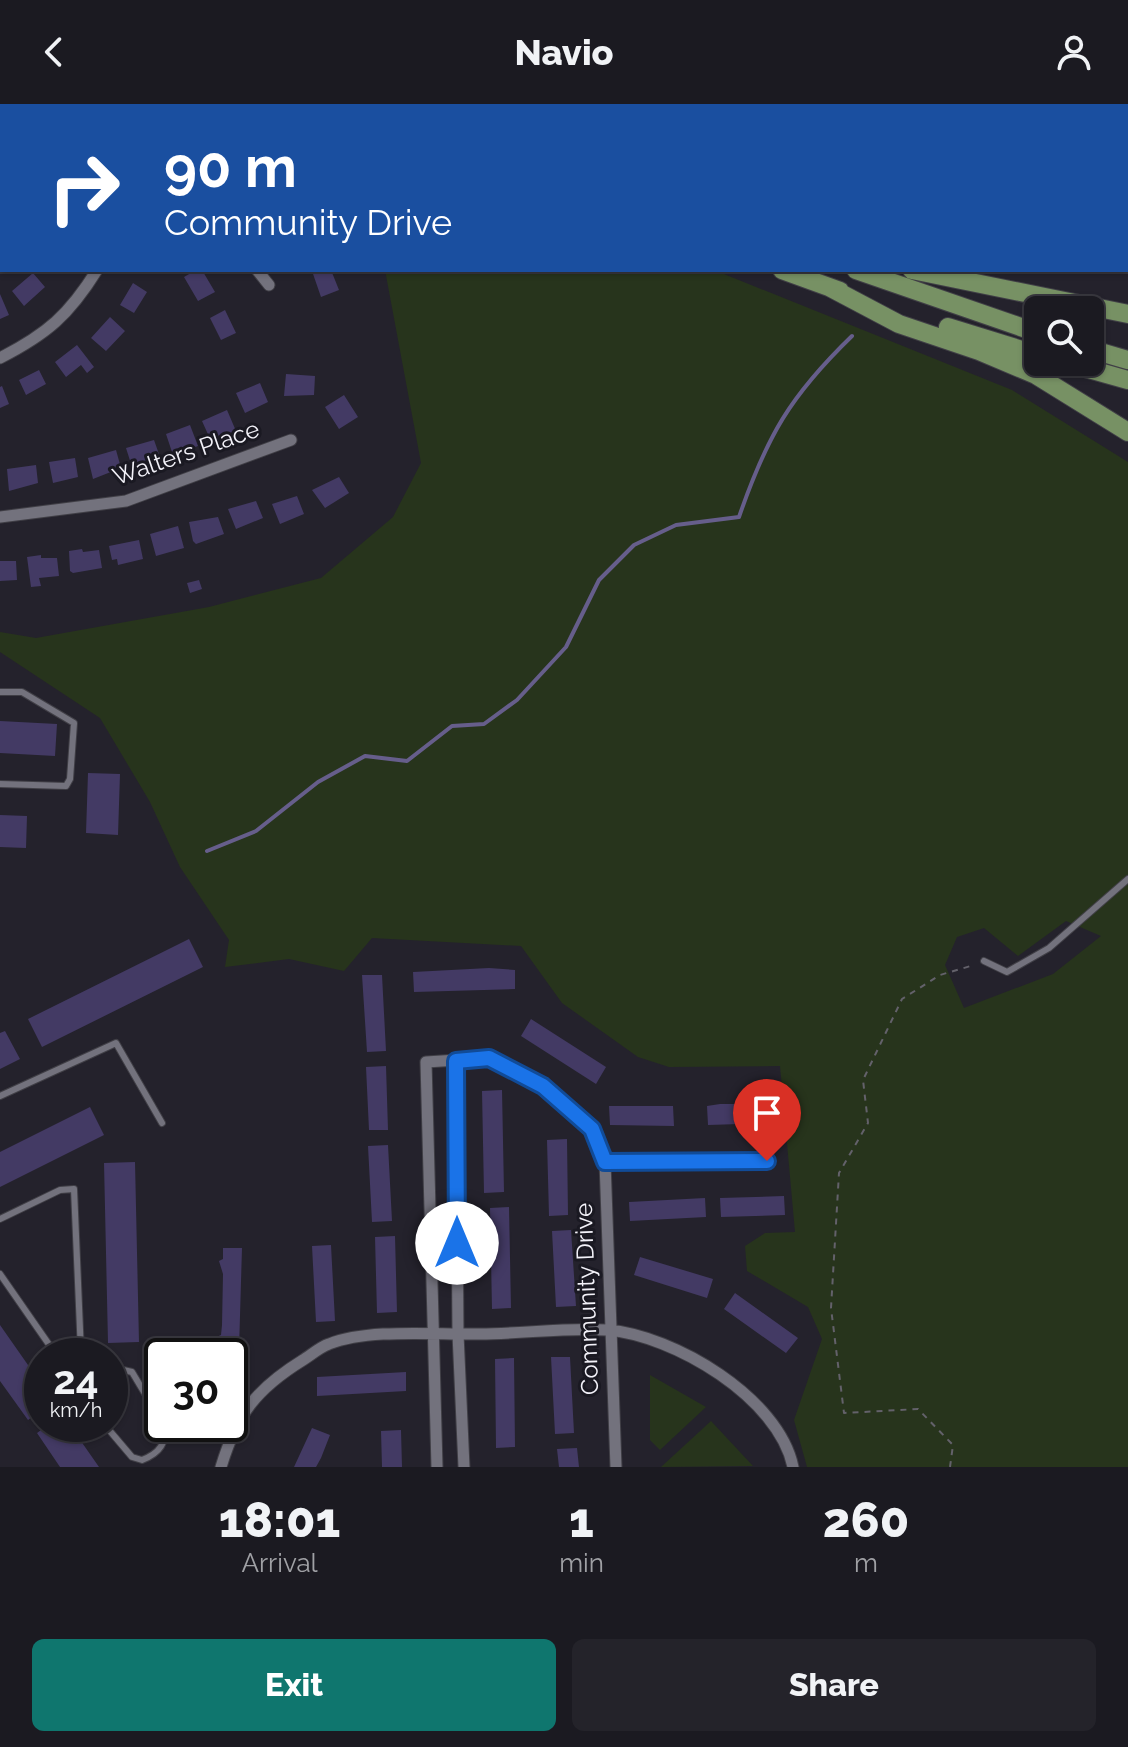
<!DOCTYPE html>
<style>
:root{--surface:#1b1a21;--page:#24232a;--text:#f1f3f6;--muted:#a0a1a5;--line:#39383f;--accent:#0f766e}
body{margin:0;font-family:Raleway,sans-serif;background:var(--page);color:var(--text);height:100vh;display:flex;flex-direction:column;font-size:30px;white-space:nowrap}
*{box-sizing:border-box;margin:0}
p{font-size:26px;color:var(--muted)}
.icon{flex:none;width:44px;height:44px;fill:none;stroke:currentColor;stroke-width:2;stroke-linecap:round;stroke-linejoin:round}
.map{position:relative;height:1363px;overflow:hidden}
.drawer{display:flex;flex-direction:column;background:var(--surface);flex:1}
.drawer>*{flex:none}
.banner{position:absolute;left:0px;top:0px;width:1128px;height:168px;box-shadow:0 2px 6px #0004,0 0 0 2px var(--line);background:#1a4fa0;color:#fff;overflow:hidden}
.buttons{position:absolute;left:1024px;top:192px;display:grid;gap:16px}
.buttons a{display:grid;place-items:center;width:80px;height:80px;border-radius:12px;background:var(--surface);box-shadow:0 2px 6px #0004,0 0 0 2px var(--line);font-size:40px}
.speed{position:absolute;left:24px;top:1234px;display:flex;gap:16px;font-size:40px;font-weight:700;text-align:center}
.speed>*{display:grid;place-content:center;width:104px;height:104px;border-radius:50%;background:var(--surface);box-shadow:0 2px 6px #0004,0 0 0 2px var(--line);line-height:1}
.speed small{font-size:20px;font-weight:400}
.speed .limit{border:4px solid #111;border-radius:12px;background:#fff;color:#111}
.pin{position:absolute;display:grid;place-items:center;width:68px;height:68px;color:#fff;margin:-82px -34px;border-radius:50% 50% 50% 0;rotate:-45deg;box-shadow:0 0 8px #0007}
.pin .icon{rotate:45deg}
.me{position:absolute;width:88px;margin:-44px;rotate:0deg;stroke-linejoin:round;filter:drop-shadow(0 0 6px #0008)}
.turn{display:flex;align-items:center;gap:28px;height:168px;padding:0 32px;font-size:36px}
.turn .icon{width:104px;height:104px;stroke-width:2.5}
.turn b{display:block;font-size:56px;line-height:68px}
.eta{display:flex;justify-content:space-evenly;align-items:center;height:136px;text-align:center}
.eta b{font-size:48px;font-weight:800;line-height:56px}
.primary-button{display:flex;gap:16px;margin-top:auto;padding:16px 32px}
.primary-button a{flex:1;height:92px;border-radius:12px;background:var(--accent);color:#fff;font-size:32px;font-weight:800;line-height:92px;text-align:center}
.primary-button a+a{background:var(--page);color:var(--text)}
header{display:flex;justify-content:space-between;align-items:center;height:104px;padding:0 32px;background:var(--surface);font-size:36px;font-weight:800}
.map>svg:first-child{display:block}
.green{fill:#27341c;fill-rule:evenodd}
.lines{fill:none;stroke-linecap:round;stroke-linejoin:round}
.stream{stroke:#665e8b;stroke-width:4}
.building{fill:#433a64}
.service-casing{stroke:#403f46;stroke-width:8}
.minor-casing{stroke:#403f46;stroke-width:13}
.trunk-casing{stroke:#403f46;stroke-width:20}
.path{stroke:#63616a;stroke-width:2;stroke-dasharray:6 6;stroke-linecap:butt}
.service{stroke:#73727d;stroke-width:6}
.minor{stroke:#73727d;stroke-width:11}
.trunk{stroke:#779164;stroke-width:18}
.route-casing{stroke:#114b97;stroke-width:20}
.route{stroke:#1a73e8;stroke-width:14}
.labels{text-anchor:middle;stroke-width:6;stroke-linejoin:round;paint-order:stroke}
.street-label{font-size:24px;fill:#f3f2f9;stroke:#1a1922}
</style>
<header><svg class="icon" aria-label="back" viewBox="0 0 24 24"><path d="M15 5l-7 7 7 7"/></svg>Navio<svg class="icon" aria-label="person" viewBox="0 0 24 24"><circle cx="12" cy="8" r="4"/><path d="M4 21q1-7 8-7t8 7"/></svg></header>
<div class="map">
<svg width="1128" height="1363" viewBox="0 0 1128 1363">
<rect width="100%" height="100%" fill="#24222c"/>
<path class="green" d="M137 0H353L357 2H141Z
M544 0H1128V168L1114 166H1126V2Z
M385 166H714L1012 286 1128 358V1363H807L794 1316 822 1235 808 1203 747 1167 745 1142 765 1129 795 1128 780 962 669 963 638 953 562 899 521 842 372 834 344 867 289 855 225 863 229 836 180 763 150 698 100 614 0 548V528L36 534 209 503 321 474 393 413 421 359ZM1066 817 1101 832 1053 870 964 904 945 861 957 833 984 824 1018 852Z
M650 1271 706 1303 660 1346 650 1336Z
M711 1317 753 1362 661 1363Z"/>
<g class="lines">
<path class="stream" d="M1065 2 1068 0
M207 747 256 727 318 678 365 652 407 657 452 622 484 620 517 596 566 543 599 476 634 441 676 421 739 413C767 332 790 292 852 232"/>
</g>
<path class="building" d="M196 166H202L215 188 198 197 184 173Z
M331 166 339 186 321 193 312 167Z
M33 169 45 183 24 202 12 187Z
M133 179 147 188 134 209 120 201Z
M0 190 9 211 0 215Z
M225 206 236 229 221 236 210 214Z
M110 213 125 227 106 247 91 234Z
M77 241 94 263 87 269 81 261 66 273 55 258Z
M39 266 46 280 26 291 19 276Z
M286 270 315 272 314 291 284 292Z
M260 279 268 298 245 309 236 289Z
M2 282 9 300 0 304V283Z
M344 291 358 313 339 325 325 303Z
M227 306 236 327 211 337 202 317Z
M190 321 198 342 173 351 166 330Z
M154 336 160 353 133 366 126 344Z
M116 346 121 364 93 375 88 354Z
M75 354 78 373 53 379 49 358Z
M36 361 38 379 9 387 7 365Z
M339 373 349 389 325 404 312 386Z
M297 392 304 410 280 420 272 400Z
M256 397 263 414 236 425 228 405Z
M218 413 224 430 196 440 193 437 189 418Z
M178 422 184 444 156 452 150 430Z
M139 436 143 455 118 461 117 455 112 456 109 442Z
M82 445 83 448 99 446 102 464 73 469 70 467 69 447Z
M41 451V454H57L59 472 39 474 41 482 31 483 27 453Z
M0 457H16L17 476 0 477Z
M199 476 202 485 190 489 187 479Z
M0 617 57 620 55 652 0 649Z
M88 669 120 670 118 731 86 729Z
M0 711 27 712 26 744 0 743Z
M189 835 203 863 42 943 28 915Z
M489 864 515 866V885L414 888 413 868Z
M362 871H382L386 947 367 948Z
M531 915 606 963 596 980 521 932Z
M5 927 20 955 0 965V929Z
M386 962 388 1026H369L366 963Z
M502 986 504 1088 484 1089 482 987Z
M720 1000H771V1019L708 1021 707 1002Z
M609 1002H673L674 1022 610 1021Z
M90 1003 104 1031 0 1083V1048Z
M567 1035 568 1111 549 1112 547 1036Z
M388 1041 392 1117 372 1118 368 1042Z
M135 1058 139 1238 108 1239 104 1059Z
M784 1092 785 1111 721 1113 720 1094Z
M705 1094 706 1113 630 1117 629 1098Z
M509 1103 511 1204 492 1205 490 1104Z
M571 1126 576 1202 556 1203 552 1127Z
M395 1132 397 1208 377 1209 375 1133Z
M331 1141 335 1217 316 1218 312 1142Z
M223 1144H242L239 1246H220L219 1236 212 1235 221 1231 222 1221 223 1170 219 1157 223 1155Z
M640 1153 713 1175 707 1194 634 1171Z
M735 1189 798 1234 786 1249 724 1205Z
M0 1221 42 1281V1306L28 1316 0 1277Z
M551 1253H570L574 1329 555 1330Z
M514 1254 515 1343 496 1344 495 1255Z
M406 1268V1287L317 1292V1273Z
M49 1320H69L99 1363H60L37 1329Z
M312 1324 330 1331 321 1354 316 1363H294Z
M401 1326 402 1363H382L381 1327Z
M577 1344 579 1363H559L557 1345Z"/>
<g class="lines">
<defs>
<path id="service" d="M0 588H22L74 619 70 675 66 682 0 680
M984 857 1007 868 1049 844 1128 775
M0 992 116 939 162 1019
M0 1115 60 1086 74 1085 81 1249 86 1252
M0 1170 57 1252
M110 1263 132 1268 162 1318
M104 1320 132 1353 142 1356C160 1349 167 1339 164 1320"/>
<path id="minor" d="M0 61H2
M257 166 269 181
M0 254C47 230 69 211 97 166
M0 413 126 397 291 336
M456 957 458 1230 464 1363
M605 1058 767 1057
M221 1363C237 1310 256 1285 303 1256 311 1251 320 1243 329 1240 370 1224 436 1231 480 1230 522 1230 566 1223 607 1226 674 1231 779 1294 793 1363
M437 1363 426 958 489 954 543 982 592 1025 605 1058 616 1363"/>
<path id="trunk" d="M403 0 407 2
M482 0 486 2
M782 166 840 187
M856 166 1038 229
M912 166 1128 210
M829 183 899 220 979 247 1036 271 1128 328
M948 223 1038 251
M1090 245 1128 256
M1064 258 1128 276"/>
</defs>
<use href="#service" class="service-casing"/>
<use href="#minor" class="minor-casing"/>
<use href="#trunk" class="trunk-casing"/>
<path class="path" d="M950 1363 953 1341 918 1305 844 1309 831 1204 839 1069 868 1019 863 976 902 895 940 871 974 861"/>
<use href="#service" class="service"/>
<use href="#minor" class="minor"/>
<use href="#trunk" class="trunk"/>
</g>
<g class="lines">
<defs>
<path id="route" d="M457 1139 456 957 489 954 543 982 592 1025 605 1058 767 1057"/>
</defs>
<use href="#route" class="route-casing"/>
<use href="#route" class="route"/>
</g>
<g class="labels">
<g class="street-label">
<text transform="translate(186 349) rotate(-19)" y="8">Walters Place</text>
<text transform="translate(587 1195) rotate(-92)" y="8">Community Drive</text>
</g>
</g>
</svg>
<div class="buttons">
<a><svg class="icon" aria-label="search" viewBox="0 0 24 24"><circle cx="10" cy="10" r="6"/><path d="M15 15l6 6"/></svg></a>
</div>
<div class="speed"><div>24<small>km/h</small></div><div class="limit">30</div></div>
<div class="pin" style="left:767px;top:1057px;background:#d93025"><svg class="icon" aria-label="arrive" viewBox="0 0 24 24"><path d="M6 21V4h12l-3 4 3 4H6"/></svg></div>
<svg class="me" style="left:457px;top:1139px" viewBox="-20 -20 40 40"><circle r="19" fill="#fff"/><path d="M0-13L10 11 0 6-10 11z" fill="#1a73e8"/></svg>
<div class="banner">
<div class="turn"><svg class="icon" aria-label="right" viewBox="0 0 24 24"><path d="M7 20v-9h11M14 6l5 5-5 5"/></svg><div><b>90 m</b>Community Drive</div></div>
</div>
</div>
<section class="drawer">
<div class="eta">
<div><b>18:01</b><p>Arrival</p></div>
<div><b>1</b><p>min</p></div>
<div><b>260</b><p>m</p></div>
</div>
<div class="primary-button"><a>Exit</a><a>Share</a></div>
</section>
